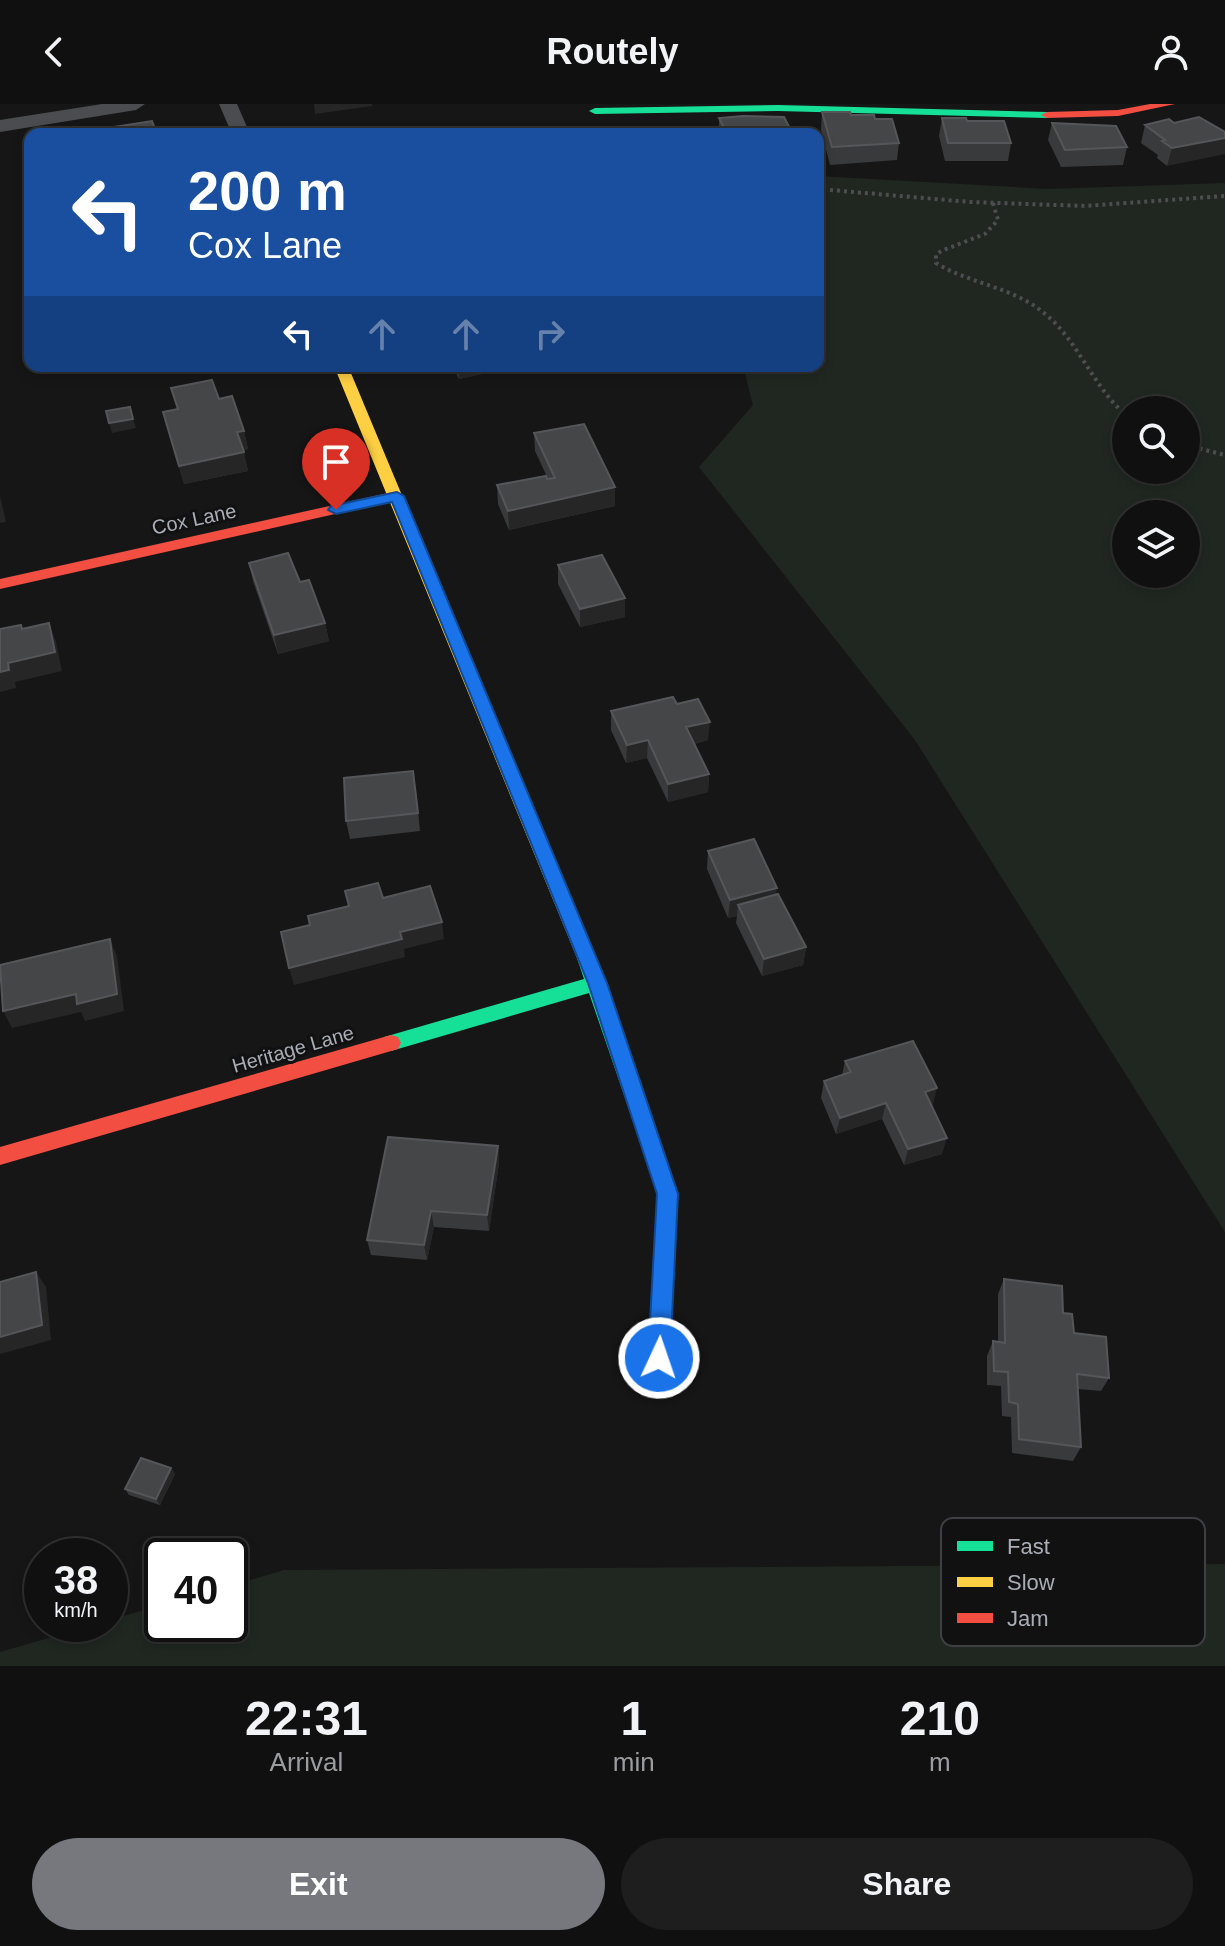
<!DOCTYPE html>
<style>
:root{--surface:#101011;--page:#1e1e1f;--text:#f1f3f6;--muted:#9c9d9f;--line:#303031;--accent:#76787e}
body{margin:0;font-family:Helvetica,sans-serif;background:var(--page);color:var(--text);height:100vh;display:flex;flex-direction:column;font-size:30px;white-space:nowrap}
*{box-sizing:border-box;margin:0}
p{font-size:26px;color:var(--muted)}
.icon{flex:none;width:44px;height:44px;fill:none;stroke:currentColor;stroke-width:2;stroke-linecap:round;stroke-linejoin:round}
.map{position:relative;height:1562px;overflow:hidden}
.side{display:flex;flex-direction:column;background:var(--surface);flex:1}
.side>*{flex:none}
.guide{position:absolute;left:24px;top:24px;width:800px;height:244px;border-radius:16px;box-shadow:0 4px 12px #0003,0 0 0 2px var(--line);background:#1a4fa0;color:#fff;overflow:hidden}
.tools{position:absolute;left:1112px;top:292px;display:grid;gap:16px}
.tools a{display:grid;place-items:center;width:88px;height:88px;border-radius:50%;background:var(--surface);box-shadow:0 4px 12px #0003,0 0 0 2px var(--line);font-size:40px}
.speed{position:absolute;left:24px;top:1434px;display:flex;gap:16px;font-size:40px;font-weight:700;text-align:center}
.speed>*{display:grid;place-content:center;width:104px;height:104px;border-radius:50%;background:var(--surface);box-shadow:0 4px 12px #0003,0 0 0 2px var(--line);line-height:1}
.speed small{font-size:20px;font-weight:400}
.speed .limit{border:4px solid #111;border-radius:12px;background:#fff;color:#111}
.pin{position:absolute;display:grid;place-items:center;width:68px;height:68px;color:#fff;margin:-82px -34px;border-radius:50% 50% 50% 0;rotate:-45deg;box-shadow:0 0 8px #0007}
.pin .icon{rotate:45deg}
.me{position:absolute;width:88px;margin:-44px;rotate:3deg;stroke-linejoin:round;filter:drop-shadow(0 0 6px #0008)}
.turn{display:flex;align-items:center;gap:28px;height:168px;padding:0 32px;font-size:36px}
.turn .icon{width:104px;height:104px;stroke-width:2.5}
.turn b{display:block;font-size:56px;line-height:68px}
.lanes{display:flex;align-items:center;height:76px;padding:0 32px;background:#0003;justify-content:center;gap:40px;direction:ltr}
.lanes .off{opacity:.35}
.eta{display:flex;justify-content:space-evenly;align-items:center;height:136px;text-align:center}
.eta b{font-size:48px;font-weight:600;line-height:56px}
.button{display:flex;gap:16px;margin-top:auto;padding:16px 32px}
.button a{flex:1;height:92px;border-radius:48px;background:var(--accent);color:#fff;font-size:32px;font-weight:600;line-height:92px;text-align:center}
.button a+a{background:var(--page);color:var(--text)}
header{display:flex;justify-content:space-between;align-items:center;height:104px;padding:0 32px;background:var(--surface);font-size:36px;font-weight:600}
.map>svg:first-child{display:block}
.green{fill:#202721;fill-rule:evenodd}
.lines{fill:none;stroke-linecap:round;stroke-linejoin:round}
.path{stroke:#4c4e50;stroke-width:4;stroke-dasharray:3 4;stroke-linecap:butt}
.street{fill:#4b4c4f;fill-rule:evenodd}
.fast{fill:#16e098;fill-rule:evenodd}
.slow{fill:#ffcf43;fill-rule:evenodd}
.jam{fill:#f24e42;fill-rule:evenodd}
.wall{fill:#393a3b}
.shaded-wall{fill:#262627}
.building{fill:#454648;stroke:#55565a;stroke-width:2}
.route{fill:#1a73e8;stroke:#114b97;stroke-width:2}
.labels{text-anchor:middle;stroke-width:6;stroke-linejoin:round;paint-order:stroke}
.street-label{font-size:20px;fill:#a9adb6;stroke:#111112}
.key{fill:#111112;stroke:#3f4043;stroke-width:2}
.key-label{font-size:22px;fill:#a9adb6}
</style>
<header><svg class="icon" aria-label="back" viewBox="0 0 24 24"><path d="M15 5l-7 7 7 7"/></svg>Routely<svg class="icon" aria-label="person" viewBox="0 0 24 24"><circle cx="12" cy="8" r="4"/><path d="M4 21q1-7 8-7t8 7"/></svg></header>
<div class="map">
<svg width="1225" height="1562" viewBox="0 0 1225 1562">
<rect width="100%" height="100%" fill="#161617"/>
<path class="green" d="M818 72 1048 85 1225 79V1128L915 636 699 363 753 301 743 262H818ZM1126 306H1186V366H1126ZM1126 410H1186V470H1126Z
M1225 1460V1562H0V1548L97 1520H110V1516L162 1501V1520H230V1482L284 1466Z"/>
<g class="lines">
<path class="path" d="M830 86 970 98 1086 102 1225 92
M993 99 998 116 985 130 941 147 936 151V159C970 180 1013 183 1044 209 1079 237 1092 282 1126 311
M1186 341 1225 351"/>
<path class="street" d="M102 0H145L136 6 0 28V16Z
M219 0H237L250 30H232Z"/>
<path class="fast" d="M778 1 1047 8 1053 11 1047 14 778 7 595 10 589 7 595 4Z
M586 846 593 849 606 879 678 1090 670 1254 667 1262 659 1265 651 1262 648 1254 658 1090 589 889 391 947 384 945 381 939 384 933 391 931 584 875 577 854 579 849Z"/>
<path class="slow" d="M334 262H348L595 854 593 859H579L577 854Z"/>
<path class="jam" d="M1150 0H1175L1118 12 1047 14 1041 11 1047 8 1118 6Z
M397 387 404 392 402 395 0 485V475Z
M391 931 398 933 401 939 398 945 0 1061V1043Z"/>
</g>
<path class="wall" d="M822 8 851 11 899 39 897 56 830 61 821 26Z
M1199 13 1167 62 1157 54 1158 51 1141 39 1145 21 1174 19Z
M719 14 793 30H719Z
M942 14 967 17 1011 39 1008 57H945L939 32Z
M1052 19 1127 43 1123 61 1061 63 1048 36Z
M452 262H509V264L459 275Z
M171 284 219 295 244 327 248 345 243 346 248 367 184 380 163 308 177 305Z
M534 329 615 402 509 426 498 400 497 381 548 375 535 347Z
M249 459 300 478 325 519 329 537 278 550 253 477Z
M558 461 625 513 580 523 558 480Z
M677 600 708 636 694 640 709 670 708 688 668 698 647 654 626 659 611 626V607Z
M416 685 420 727 350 735 346 717Z
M708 747 776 791 806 843 803 861 762 872 736 819 737 812 728 814 707 765Z
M845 957 937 984 931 1001 942 1050 904 1061 882 1015 836 1030 821 994 824 977 842 971Z
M498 1042 499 1059 489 1127 434 1123 427 1156 371 1151 367 1136Z
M1004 1175 1063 1209 1074 1229 1109 1274 1101 1287 1078 1285 1081 1343 1073 1357 1012 1349 1011 1313 1002 1312 1001 1282 987 1281V1252L993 1237 998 1238V1190Z
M171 1364 175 1370 160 1401 129 1391 125 1385Z"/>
<path class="shaded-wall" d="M314 0H372V2L315 10Z
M1225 34V50L1167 62 1172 44Z
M458 262H509V264L459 275Z
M133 315 136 324 112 329 109 319Z
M244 327 248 345 241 347 237 328Z
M244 348 248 367 184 380 179 362Z
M615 383V402L509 426 508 407Z
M0 392 6 418 0 419Z
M625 494V513L580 523V505Z
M49 519 56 538 62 567 15 578 16 584 0 588V568Z
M325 519 329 537 278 550 274 531Z
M710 618 708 636 685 642 686 623Z
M648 636 647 654 626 659 627 641Z
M709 670 708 688 668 698V680Z
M777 784 775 802 738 801 737 812 728 814 730 796Z
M442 818 444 835 404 845 405 853 294 881 289 864 400 828Z
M110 835 117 852 124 907 85 917 81 908 12 924 3 907Z
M806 843 803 861 762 872 764 855Z
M937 984 933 1001 920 1004 925 988Z
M886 999 882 1015 836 1030 840 1014Z
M947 1034 942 1050 904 1061 908 1045Z
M498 1042 499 1059 489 1127 487 1111Z
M431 1107 434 1123 427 1156 424 1141Z
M36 1168 46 1183 51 1236 0 1250V1233Z
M171 1364 175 1370 160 1401 156 1395Z"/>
<path class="building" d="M822 8H850L851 11H874L875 15H892L899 39 832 43Z
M743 12 784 13 793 30H727L719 14Z
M1199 13 1225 28V34L1172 44 1162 37 1165 36 1145 21 1169 15 1174 19Z
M942 14H966L967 17H1004L1011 39H948Z
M152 17 157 30H109L107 24Z
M1052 19 1116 22 1127 43 1065 46Z
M690 24 695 30H652Z
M212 276 219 295 232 292 244 327 237 328 244 348 179 362 163 308 178 305 171 284Z
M130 303 133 315 109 319 106 307Z
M584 320 615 383 508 407 497 381 546 372 547 375 555 374 534 329Z
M288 449 300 478 309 476 325 519 274 531 249 459Z
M602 451 625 494 580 505 558 461Z
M49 519 55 548 8 559 9 566 0 568V525L21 521 22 525Z
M673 593 677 600 698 595 710 618 686 623 709 670 668 680 648 636 627 641 611 607Z
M413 667 418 709 346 717 344 674Z
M754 735 777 784 730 796 708 747Z
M378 779 383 794 430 782 442 818 400 828 402 835 289 864 281 828 310 821 308 812 349 802 345 787Z
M778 790 806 843 764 855 738 801Z
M110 835 117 890 77 900 76 890 3 907 0 861Z
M913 937 937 984 925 988 947 1034 908 1045 886 999 840 1014 824 977 851 968 845 957Z
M388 1033 498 1042 487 1111 431 1107 424 1141 367 1136Z
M36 1168 42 1221 0 1233V1178Z
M1004 1175 1062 1182 1063 1209 1072 1210 1074 1229 1106 1233 1109 1274 1077 1270 1081 1343 1019 1335 1018 1300 1009 1298 1008 1268 994 1267 993 1237 1005 1239Z
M141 1354 171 1364 156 1395 125 1385Z"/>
<path class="route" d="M397 388 404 392 607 879 678 1090 670 1254 667 1262 659 1265 651 1262 648 1254 657 1090 588 879 392 398 336 410 328 406 331 402Z"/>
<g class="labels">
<g class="street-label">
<text transform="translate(194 415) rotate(-12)" y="7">Cox Lane</text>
<text transform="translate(293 945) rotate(-16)" y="7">Heritage Lane</text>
</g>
</g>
<rect x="941" y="1414" width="264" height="128" rx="12" class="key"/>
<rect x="957" y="1437" width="36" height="10" fill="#16e098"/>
<rect x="957" y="1473" width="36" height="10" fill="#ffcf43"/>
<rect x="957" y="1509" width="36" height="10" fill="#f24e42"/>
<g class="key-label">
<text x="1007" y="1450">Fast</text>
<text x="1007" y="1486">Slow</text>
<text x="1007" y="1522">Jam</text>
</g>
</svg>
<div class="tools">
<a><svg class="icon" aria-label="search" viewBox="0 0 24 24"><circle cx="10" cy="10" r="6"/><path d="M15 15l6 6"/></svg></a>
<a><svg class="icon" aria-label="layers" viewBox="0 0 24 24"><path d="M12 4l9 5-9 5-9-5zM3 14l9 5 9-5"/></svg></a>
</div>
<div class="speed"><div>38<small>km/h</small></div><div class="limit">40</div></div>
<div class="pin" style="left:336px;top:406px;background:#d93025"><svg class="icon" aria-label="arrive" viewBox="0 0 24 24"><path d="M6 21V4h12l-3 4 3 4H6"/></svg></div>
<svg class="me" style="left:659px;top:1254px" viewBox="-20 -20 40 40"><circle r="17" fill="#1a73e8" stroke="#fff" stroke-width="3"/><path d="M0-11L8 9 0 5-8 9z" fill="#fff"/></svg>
<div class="guide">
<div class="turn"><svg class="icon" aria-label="left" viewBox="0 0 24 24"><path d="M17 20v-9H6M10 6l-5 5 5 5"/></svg><div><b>200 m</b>Cox Lane</div></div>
<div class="lanes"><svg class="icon" aria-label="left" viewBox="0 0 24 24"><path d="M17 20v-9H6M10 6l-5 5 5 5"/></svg><svg class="icon off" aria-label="ahead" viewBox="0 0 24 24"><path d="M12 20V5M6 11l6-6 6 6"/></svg><svg class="icon off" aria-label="ahead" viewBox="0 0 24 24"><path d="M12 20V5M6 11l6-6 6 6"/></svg><svg class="icon off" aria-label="right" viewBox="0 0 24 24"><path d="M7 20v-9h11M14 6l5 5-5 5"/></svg></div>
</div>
</div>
<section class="side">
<div class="eta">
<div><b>22:31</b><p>Arrival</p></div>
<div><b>1</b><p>min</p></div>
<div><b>210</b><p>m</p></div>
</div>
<div class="button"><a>Exit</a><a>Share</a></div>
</section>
